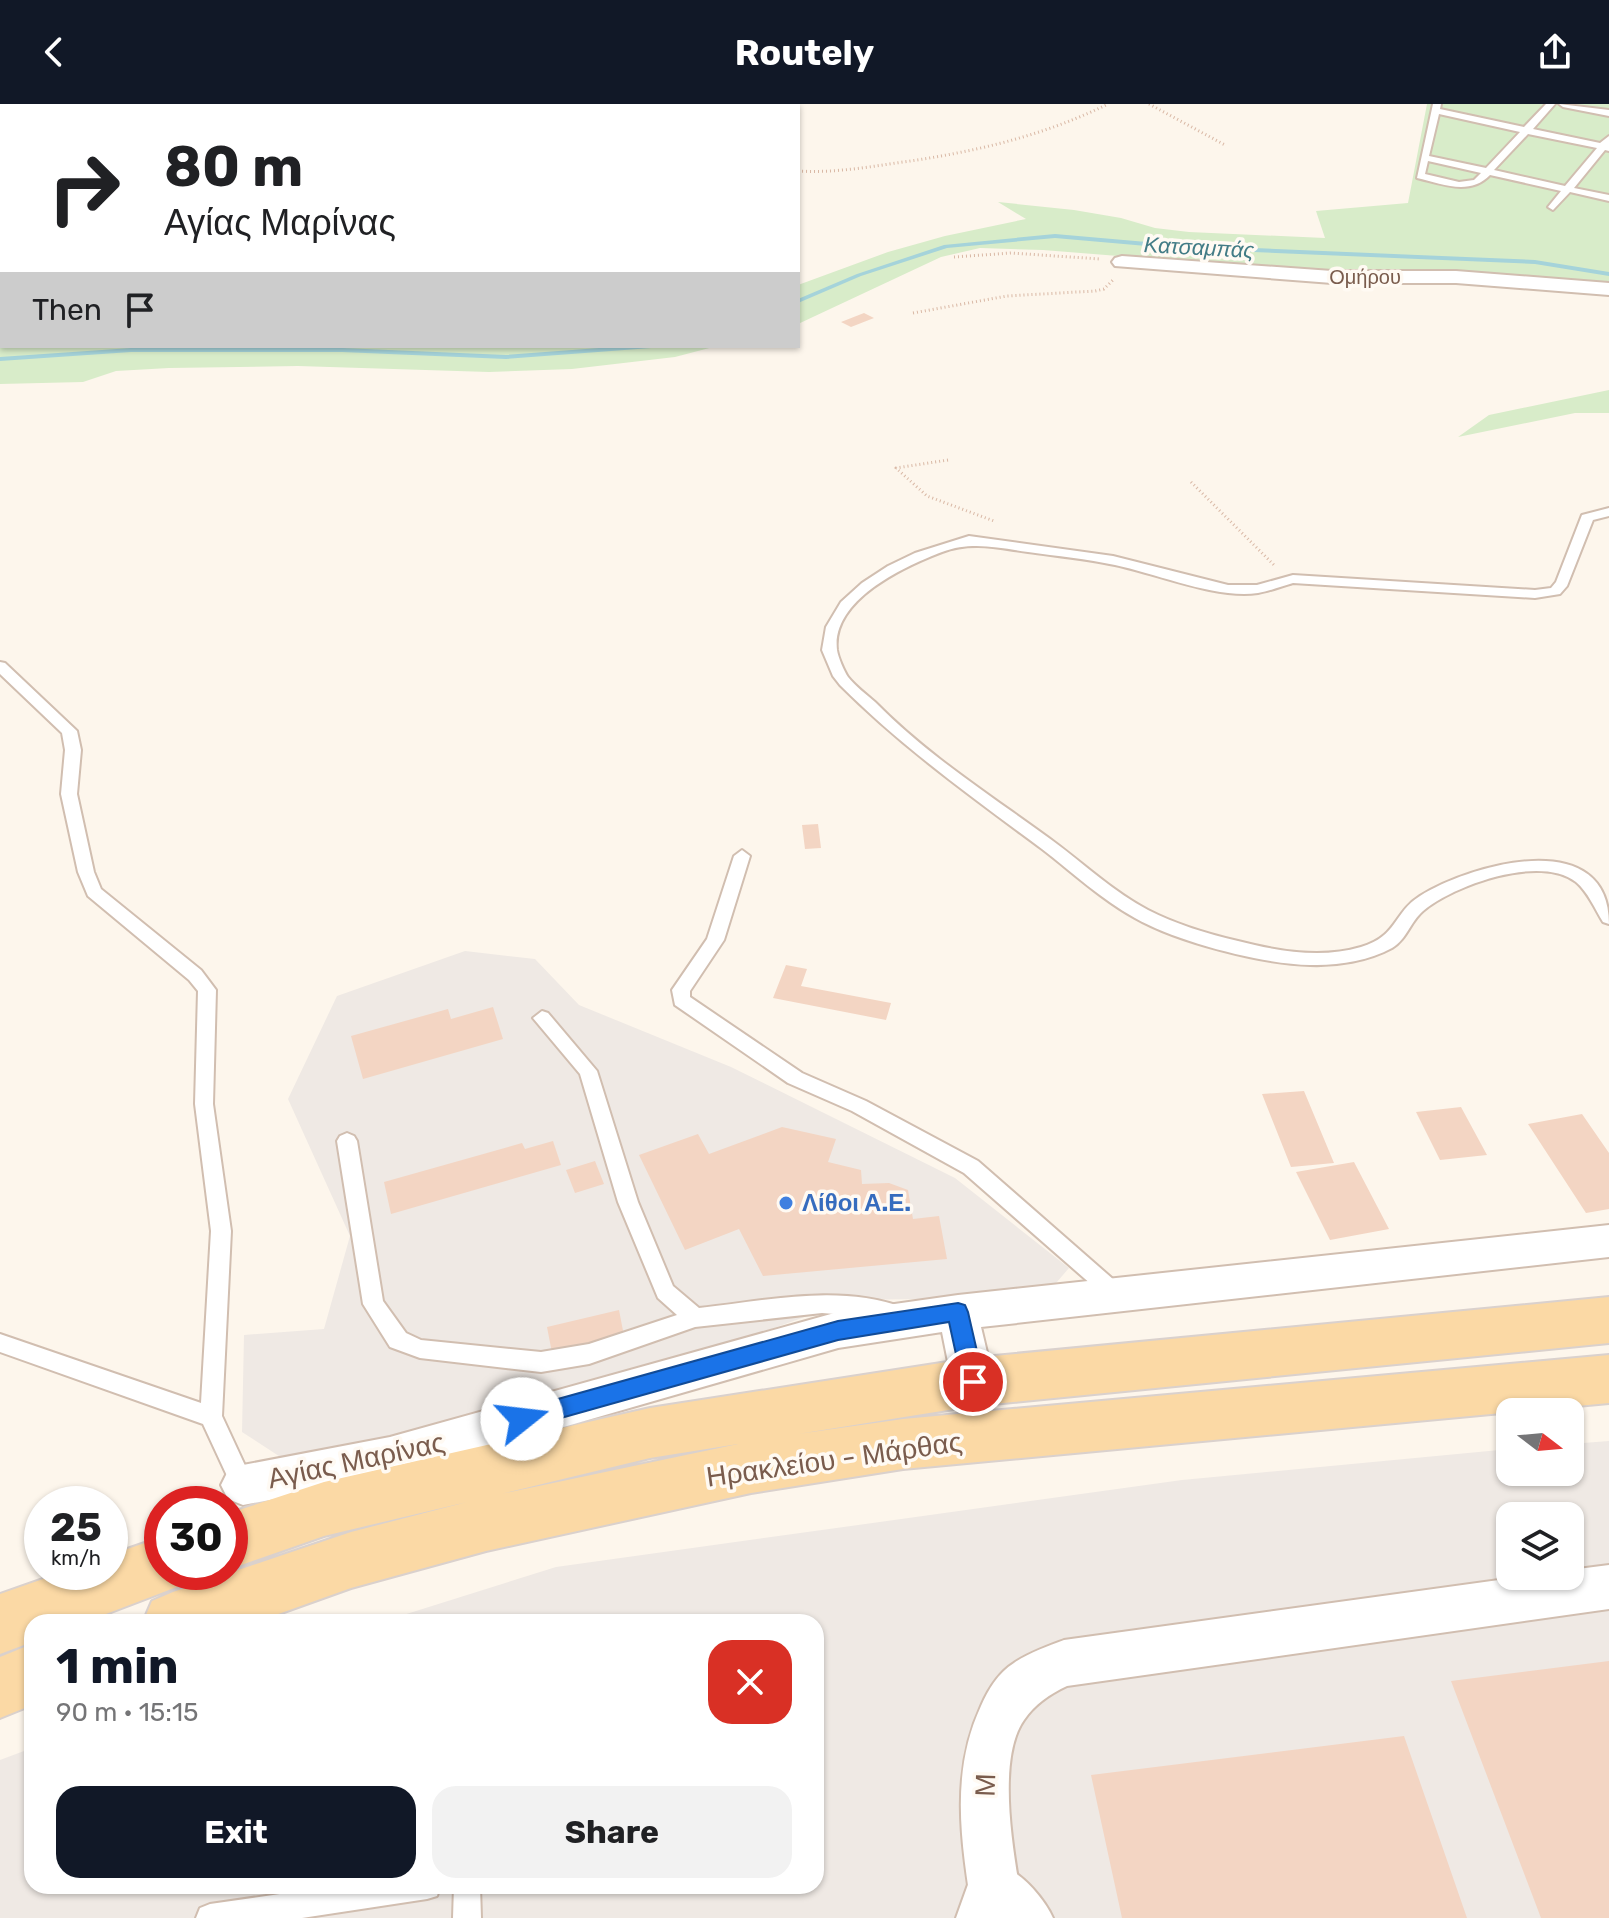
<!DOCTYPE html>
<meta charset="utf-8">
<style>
:root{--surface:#fff;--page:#f2f2f2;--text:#202124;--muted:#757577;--accent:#111827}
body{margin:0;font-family:Rubik,sans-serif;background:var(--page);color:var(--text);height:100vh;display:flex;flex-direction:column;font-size:30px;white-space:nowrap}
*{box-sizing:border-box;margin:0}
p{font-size:26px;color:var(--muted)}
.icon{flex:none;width:44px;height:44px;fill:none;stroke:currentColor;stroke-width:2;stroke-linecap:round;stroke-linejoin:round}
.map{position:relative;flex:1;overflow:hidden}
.sheet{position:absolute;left:24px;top:1510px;width:800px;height:280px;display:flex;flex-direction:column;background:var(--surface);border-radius:24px;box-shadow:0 2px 6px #0004}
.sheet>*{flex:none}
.guide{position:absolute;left:0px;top:0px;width:800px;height:244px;box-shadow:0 2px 6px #0004;background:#fff;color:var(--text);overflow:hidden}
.needle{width:52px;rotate:106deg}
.controls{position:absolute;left:1496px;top:1294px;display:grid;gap:16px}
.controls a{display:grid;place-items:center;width:88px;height:88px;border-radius:16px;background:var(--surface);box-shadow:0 2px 6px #0004;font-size:40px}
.speed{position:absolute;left:24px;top:1382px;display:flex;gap:16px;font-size:40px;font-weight:700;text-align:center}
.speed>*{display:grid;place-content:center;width:104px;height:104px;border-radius:50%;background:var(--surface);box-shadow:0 2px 6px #0004;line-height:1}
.speed small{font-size:20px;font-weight:400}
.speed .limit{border:12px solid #d22;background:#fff;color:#111}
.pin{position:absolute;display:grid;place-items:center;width:68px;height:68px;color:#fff;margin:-34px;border:4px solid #fff;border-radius:50%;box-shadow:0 2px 8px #0007}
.me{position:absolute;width:88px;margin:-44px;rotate:74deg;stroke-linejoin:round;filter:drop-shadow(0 0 6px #0008)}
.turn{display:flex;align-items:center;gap:28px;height:168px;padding:0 32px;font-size:36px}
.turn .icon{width:104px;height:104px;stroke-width:2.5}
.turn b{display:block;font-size:56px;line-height:68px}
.then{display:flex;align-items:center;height:76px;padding:0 32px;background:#0003;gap:16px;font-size:30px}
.round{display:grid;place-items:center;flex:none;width:84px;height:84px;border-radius:24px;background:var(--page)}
.head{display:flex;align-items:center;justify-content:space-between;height:136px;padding:0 32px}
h1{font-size:48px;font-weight:700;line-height:60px;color:var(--accent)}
.cta{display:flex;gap:16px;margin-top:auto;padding:16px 32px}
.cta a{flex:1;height:92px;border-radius:24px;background:var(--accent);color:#fff;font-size:32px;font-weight:700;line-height:92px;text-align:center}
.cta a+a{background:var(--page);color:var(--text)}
header{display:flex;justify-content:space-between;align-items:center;height:104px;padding:0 32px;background:var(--accent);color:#fff;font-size:36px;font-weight:700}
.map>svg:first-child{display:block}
.industrial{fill:#efe9e4;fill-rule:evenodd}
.green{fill:#d8ecc9}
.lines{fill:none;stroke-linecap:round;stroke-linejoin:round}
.stream{fill:#a5d3da;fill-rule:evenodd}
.building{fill:#f3d5c3}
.lane-casing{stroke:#d1beb0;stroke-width:4}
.street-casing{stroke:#d1beb0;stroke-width:4}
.primary-casing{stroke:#dad1cd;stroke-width:4}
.path{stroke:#d9b8a5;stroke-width:3;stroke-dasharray:1 3;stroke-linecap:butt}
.lane{fill:#fff;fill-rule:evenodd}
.street{fill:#fff;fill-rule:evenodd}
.primary{fill:#fbd9a5;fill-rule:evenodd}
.route{fill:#1a73e8;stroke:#114b97;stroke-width:2}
.shop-dot{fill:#3f7fe0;stroke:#fffaf3;stroke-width:3}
.labels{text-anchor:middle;stroke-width:7;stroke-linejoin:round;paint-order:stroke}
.far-street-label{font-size:20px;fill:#7a5c4d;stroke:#fffaf3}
.far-water-label{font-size:22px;font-style:italic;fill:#437c86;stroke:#fffaf3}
.shop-label{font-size:24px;font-weight:bold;fill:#366cbe;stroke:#fffaf3;text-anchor:start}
.near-street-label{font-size:28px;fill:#7a5c4d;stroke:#fffaf3}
</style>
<header><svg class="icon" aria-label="back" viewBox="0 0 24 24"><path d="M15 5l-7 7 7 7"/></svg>Routely<svg class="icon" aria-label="share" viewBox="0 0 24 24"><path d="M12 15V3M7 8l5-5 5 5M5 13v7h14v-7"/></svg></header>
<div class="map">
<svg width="1609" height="1814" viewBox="0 0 1609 1814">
<rect width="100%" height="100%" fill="#fdf6ec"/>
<path class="industrial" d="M465 847 535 855 579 901 731 963 955 1074 1069 1164 1044 1193 852 1196 600 1286 468 1321 285 1356 242 1328 244 1231 324 1225 350 1132 288 995 337 892Z
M1609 1337V1814H0V1656L32 1644V1782H816V1518H381L556 1463 1182 1376 1510 1345V1368H1570V1340ZM1510 1412H1570V1472H1510Z"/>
<path class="green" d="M1427 0H1609V182L1319 168 1043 146 980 144 941 153 798 220V181L888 148 945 132 1026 115 998 98 1074 106 1121 114 1155 124 1189 128 1325 134 1316 107 1408 99Z
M0 238 2 242H717L675 253 572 265 489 268 298 262 169 264 116 267 83 278 0 280Z
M1609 286V309H1575L1458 333 1489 311Z"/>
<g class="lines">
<path class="stream" d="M1055 130 1181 141 1535 156 1609 168V172L1535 160 1181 145 1055 134 947 144 861 172 798 199V195L857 170 944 141Z
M626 242H654L651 244 506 255 342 248H131L0 257V253L131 244H342L506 251Z"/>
</g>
<path class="building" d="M864 209 874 214 851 223 841 218Z
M818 720 821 744 805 745 802 721Z
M786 861 807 865 801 882 891 899 886 916 773 894Z
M493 903 503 935 363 975 351 932 448 905 451 915Z
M1304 987 1334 1059 1291 1063 1262 990Z
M1461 1003 1487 1051 1440 1056 1416 1008Z
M1582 1010 1609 1049V1105L1586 1109 1528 1020Z
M782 1023 836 1035 828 1058 861 1066 862 1080 889 1079 908 1086 913 1115 939 1112 947 1155 763 1172 739 1125 685 1146 639 1051 698 1030 709 1050Z
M553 1037 561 1061 391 1110 384 1078 522 1039 525 1045Z
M595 1057 604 1080 575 1089 566 1066Z
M1354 1058 1389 1125 1330 1136 1296 1068Z
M619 1206 625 1237 553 1254 547 1223Z
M1609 1557V1814H1541L1451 1577Z
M1404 1632 1467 1814H1122L1091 1671Z"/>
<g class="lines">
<defs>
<path id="lane" d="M1433 0H1441L1440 5 1524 23 1546 0H1555L1533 25 1600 39 1609 32V47L1605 46 1574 84 1609 91V97L1570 88 1553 106 1548 103 1561 87 1490 71C1470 92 1442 80 1417 74ZM1439 10 1520 28 1486 64 1429 52ZM1528 30 1597 44 1565 82 1494 66ZM1428 57 1481 69 1474 76 1459 78 1425 70Z
M1559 0 1609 6V12L1563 3Z
M0 114H2V120H0Z
M1609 404V412L1593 416 1567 482 1560 490 1535 494 1293 479C1282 482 1270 487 1258 489 1215 495 1158 470 1115 461 1087 455 1057 452 1028 448 998 444 972 437 942 448 905 462 831 496 837 546 838 553 844 567 848 573 855 582 866 590 875 598 928 652 993 693 1053 737 1084 760 1115 789 1148 806 1175 820 1208 830 1238 837 1277 847 1321 855 1361 843 1398 832 1393 809 1420 792 1471 760 1609 721 1609 820L1603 818C1595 805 1588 788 1576 778 1540 750 1454 781 1423 807 1410 818 1407 835 1392 844 1368 857 1337 862 1310 861 1262 860 1177 838 1135 814 1102 796 1072 768 1042 745 972 693 902 643 840 581L833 572 822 546 826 523 841 498 862 479 888 462 915 449 969 432 1113 452 1228 481H1257L1293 471 1535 486 1551 484 1556 478 1582 411Z
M0 558 5 559 77 627 81 646 77 690 94 768 101 785 201 866 216 886 213 1000 231 1127 222 1312 254 1381 251 1389 243 1392 235 1389 203 1320 0 1248V1230L201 1299 211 1127 195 1000 198 887 189 876 88 792 78 768 61 690 65 646 62 629 0 570Z
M742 746 750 752 724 836 690 887V893L802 969 866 997 978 1057 1122 1183 1125 1189 1122 1195 1115 1198 1108 1195 964 1069 852 1007 788 979 675 901 672 886 707 835 734 752Z
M542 907 548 909 597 967 638 1098 673 1182 699 1204C767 1197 838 1179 905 1204L909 1210 905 1216 898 1219 873 1213 822 1209 695 1223 589 1260 541 1268 420 1254 390 1243 363 1200 337 1037 340 1032 347 1029 354 1032 357 1037 383 1197 406 1229 421 1236 541 1248 589 1240 677 1211 658 1194 618 1098 580 970 533 914Z
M1006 1764C1024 1771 1045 1796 1053 1814H1021L997 1786 993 1777 997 1768Z
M980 1772 990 1775 993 1785 984 1814H956L970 1775Z
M335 1782H440L437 1792 427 1795 302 1814H196L200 1804 210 1800Z
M454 1782H480L481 1814H453Z"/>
<path id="street" d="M1122 152 1332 167H1456L1609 179V191L1456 179H1332L1115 162 1112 158 1115 154Z
M1609 1121V1153L981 1223 994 1278 988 1291 973 1296 958 1291 952 1278 942 1228 838 1244 390 1373 243 1401 228 1395 221 1381 228 1367 243 1361 390 1333 838 1208 958 1191Z
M1609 1461V1505L1067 1582C1050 1590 1035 1600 1024 1616 994 1658 1016 1766 1025 1814H973C962 1742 949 1671 981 1602 988 1586 998 1569 1014 1559 1028 1549 1048 1542 1064 1536L1528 1472H1570V1466Z"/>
<path id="primary" d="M1609 1193V1239L973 1302 798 1330 903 1315 1609 1251V1299L903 1365 751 1389 486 1447 351 1484 256 1518H143L152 1497 173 1488 351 1428 467 1398 324 1432 230 1465V1409L324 1378 650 1304 973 1254ZM738 1340 501 1390 650 1354Z
M162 1433V1468H188L182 1481 85 1518H32V1538L0 1550V1490L63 1468H110V1451Z
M32 1540V1601L0 1614V1553Z"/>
</defs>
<use href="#lane" class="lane-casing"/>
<use href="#street" class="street-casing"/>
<use href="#primary" class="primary-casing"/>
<path class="path" d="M1149 0 1225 41
M158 2 168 0
M798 67C831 69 863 64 896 59 970 49 1041 33 1108 0
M954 153 1011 149 1100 155
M913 209 1007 192 1095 187 1104 185 1113 176
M948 356 896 364 927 392 994 417
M1191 378 1275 462"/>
<use href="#lane" class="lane"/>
<use href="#street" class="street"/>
<use href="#primary" class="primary"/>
</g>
<path class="route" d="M958 1199 965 1201 968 1208 984 1278 981 1285 973 1287 965 1285 962 1278 949 1218 838 1236 522 1325 514 1322 511 1315 514 1308 522 1305 838 1217Z"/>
<circle class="shop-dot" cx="786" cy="1099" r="8"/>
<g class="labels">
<g class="far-street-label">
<text x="1365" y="180">Ομήρου</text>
</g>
<g class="far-water-label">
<text transform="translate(1199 143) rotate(3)" y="8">Κατσαμπάς</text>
</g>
<g class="shop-label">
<text x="802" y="1107">Λίθοι Α.Ε.</text>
</g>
<g class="near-street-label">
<text transform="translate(834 1355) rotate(-8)" y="10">Ηρακλείου - Μάρθας</text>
<text transform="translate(356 1356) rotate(-12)" y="10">Αγίας Μαρίνας</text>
<text transform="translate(985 1681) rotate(-88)" y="10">Μ</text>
</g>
</g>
</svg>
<div class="controls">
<a><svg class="needle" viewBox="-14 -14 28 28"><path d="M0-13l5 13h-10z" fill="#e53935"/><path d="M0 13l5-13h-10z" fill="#757577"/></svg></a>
<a><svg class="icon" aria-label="layers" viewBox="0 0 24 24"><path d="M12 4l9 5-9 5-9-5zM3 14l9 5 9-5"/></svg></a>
</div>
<div class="speed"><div>25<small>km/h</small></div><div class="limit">30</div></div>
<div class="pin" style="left:973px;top:1278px;background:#d93025"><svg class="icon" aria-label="arrive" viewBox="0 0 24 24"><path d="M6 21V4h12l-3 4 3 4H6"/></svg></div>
<svg class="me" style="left:522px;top:1315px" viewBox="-20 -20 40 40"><circle r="19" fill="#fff"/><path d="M0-13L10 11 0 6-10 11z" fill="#1a73e8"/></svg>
<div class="guide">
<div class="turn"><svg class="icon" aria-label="right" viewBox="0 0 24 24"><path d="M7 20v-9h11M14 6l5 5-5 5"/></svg><div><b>80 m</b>Αγίας Μαρίνας</div></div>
<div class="then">Then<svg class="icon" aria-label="arrive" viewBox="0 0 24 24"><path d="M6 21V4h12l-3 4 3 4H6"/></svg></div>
</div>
<section class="sheet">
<div class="head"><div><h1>1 min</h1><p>90 m · 15:15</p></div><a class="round" style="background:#d93025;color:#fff"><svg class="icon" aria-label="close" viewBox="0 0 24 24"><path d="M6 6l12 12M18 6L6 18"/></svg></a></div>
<div class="cta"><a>Exit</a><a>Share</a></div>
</section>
</div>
